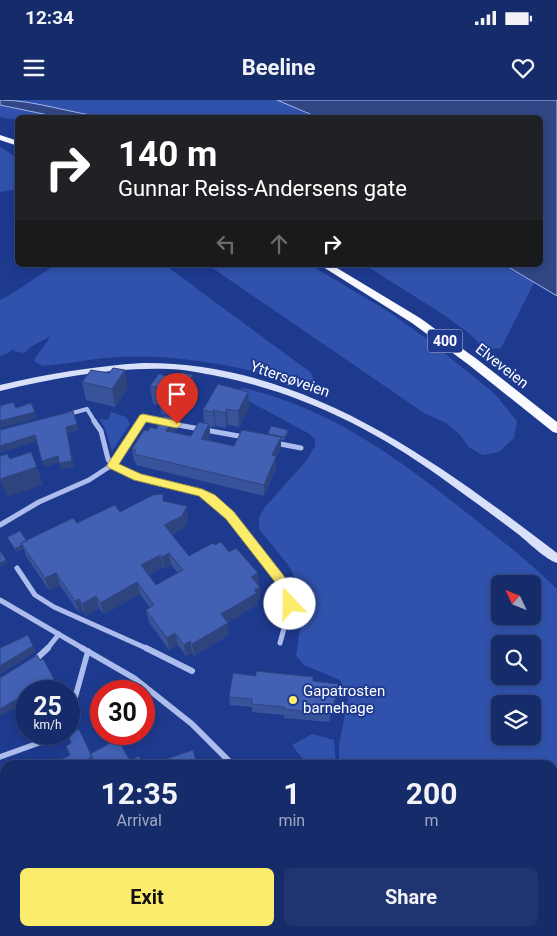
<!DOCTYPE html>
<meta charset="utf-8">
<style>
:root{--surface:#162c6a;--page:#1f3470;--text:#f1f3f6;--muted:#9ea7c1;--line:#35487e;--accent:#fcec6b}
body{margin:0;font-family:Roboto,sans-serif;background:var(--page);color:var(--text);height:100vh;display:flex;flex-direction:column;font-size:19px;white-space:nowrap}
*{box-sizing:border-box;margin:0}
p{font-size:16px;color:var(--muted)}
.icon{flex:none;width:28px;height:28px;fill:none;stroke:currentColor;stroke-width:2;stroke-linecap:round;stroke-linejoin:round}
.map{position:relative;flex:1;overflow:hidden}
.panel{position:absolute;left:0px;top:660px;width:558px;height:176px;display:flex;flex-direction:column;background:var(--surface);border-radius:15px 15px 0 0;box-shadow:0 2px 8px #0003,0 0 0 1px var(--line)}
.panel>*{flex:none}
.banner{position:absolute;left:15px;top:15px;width:528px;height:152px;border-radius:8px;box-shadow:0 2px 8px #0003,0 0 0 1px var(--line);background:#202124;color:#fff;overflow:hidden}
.needle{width:32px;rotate:313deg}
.fabs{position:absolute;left:491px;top:475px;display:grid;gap:10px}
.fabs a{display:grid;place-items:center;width:50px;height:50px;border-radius:8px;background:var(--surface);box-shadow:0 2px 8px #0003,0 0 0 1px var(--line);font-size:25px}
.speed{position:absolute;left:15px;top:580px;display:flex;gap:10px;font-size:25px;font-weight:700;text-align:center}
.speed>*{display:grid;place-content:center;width:65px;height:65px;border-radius:50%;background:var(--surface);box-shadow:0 2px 8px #0003,0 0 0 1px var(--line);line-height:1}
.speed small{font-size:12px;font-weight:400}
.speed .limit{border:8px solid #d22;background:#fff;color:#111}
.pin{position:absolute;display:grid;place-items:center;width:42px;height:42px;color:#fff;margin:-51px -21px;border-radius:50% 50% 50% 0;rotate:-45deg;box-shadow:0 0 5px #0007}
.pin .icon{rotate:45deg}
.me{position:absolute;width:55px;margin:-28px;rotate:339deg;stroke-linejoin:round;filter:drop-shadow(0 0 4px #0008)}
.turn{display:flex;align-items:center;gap:18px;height:105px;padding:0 20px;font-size:22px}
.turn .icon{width:65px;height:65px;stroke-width:2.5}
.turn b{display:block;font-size:35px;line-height:42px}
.lanes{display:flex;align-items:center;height:48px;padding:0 20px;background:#0003;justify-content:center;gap:25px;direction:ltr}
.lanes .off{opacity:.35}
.eta{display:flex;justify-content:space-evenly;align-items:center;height:85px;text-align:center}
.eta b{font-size:30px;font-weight:700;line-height:35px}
.action{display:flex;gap:10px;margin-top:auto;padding:10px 20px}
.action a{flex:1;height:58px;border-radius:8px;background:var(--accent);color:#111;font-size:20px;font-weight:700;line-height:58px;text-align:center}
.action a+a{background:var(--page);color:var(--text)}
.status{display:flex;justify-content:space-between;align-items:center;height:35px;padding:0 25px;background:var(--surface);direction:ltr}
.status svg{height:14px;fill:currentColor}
header{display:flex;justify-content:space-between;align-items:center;height:65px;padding:0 20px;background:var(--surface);font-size:22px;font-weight:700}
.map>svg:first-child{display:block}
.green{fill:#3152ac;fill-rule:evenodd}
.water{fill:#324685;stroke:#9fb6ef}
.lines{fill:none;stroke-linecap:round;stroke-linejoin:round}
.pedestrian{stroke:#acbded;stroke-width:5.5}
.minor-far2{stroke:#acbded;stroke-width:4}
.minor-far1{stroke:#acbded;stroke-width:5}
.minor{stroke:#acbded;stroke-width:6}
.secondary{fill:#d8e1f9;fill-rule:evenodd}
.trunk{fill:#f8faff;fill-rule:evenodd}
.wall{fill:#39539b;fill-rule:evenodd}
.shaded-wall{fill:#2e447e}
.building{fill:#4261b4;stroke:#2e447e;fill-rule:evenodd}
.route{fill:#fcec6b;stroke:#a49946}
.poi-dot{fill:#fcec6b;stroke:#1e3a8e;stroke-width:2}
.labels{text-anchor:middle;stroke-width:4;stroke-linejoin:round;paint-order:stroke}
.shield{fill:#1e3a8e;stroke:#bcc4dd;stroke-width:1}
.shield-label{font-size:14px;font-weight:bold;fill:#fff}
.street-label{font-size:15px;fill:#fff;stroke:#1e3a8e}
.poi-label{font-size:15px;fill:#fff;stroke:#1e3a8e;text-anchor:start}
</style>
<div class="status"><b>12:34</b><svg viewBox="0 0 49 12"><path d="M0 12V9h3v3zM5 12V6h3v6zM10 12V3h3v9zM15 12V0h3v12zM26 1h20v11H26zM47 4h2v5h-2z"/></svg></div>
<header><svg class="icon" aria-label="menu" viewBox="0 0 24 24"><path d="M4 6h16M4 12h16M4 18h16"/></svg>Beeline<svg class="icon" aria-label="heart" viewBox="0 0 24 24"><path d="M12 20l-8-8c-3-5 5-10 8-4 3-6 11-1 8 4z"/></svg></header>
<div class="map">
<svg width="557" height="836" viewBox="0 0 557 836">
<rect width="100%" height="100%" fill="#1e3a8e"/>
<path class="green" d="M13 0H277L317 17H107L85 16Z
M0 5 58 17 18 18 17 20 0 17Z
M0 47 17 58V89L0 92Z
M55 165H165L310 272 314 279 307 284C244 268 184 254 119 257 93 258 69 264 43 266L35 262V258L51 236 32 246 24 253 13 251 15 248 6 254 0 256V200L10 195Z
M208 165H308L317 169 389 212 428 240 494 293 517 321 514 338 499 352 482 355 469 347 460 335 446 323 424 313Z
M365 165H505L534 183 501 248 492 249 481 246 470 234 441 213Z
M243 288C332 309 396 357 467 413 497 437 529 461 557 489V836H361L359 831H552V665H339V645L348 599 340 580 304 565 296 556 300 529 305 516V500L289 466 259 429V418L265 407 307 360 315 346V339L308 333 243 298 235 291ZM500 484H532V516H500ZM500 544H532V576H500ZM500 604H532V636H500Z
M111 312 126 317 130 324 112 351 106 331 100 319 108 320Z
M312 634 334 640 336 665H307L292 645Z"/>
<path class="water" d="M0 0C36 0 71 14 107 17H58L0 5Z
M277 0H557V196L505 165H540V18L317 17Z"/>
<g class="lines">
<path class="pedestrian" d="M69 610 75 598 88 551
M0 657 47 640 52 634"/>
<path class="minor-far2" d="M69 314 87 309 95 322
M141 322 143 318 163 322"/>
<path class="minor-far1" d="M94 321 101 331 108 359 112 365 138 377 202 393 225 413 254 445 279 479 286 494 289 510 280 543
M156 321 244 337
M275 343 301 348
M0 425 39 402 89 380 112 365 141 321
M17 468 35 495 54 507 148 549
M0 500 84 549
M47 549 59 534"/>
<path class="minor" d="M82 548 134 578 192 624 233 665
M146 548 192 571
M34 561 48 548
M339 831 341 836"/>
<path class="secondary" d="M143 263C304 262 435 360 557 453V463C545 459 528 442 518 434 492 414 465 395 439 376 372 328 298 292 217 276 201 273 184 269 168 269 111 267 55 278 0 291V285C47 274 94 266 143 263Z"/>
<path class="trunk" d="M0 35 18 41V46L0 40Z
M320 165H332L420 218 478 260 557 322V333L553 332 469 265 412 223Z"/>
</g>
<path class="wall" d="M193 275 195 292 184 309 185 314 181 321 175 320 176 329 174 333 191 336 204 323 203 310 248 292 249 308 239 327 228 325 226 328 216 326 215 327H210V336L208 340 234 346 268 335 288 330V333L284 340H281V349L276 358V368L264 396 136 365 135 361H134L132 349 148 331 156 329 170 317V316L161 314 160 305 153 304 150 286 177 278Z
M82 282 128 288 115 307 86 300Z
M164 401 188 419 184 428 172 435 189 456 259 485H258L260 487V499L257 501V505L227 523 229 535 194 556 192 553 186 556 178 545 169 550 149 522 146 510 150 508 140 494 104 514 99 508 86 516 83 511 79 513 60 485 49 490 26 456 24 449 16 452 7 437 27 441 77 423ZM171 465 178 473 156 485 149 475 163 467 164 469Z
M313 581 336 602 329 622 284 618V615L252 612V607L230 605 229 597Z"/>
<path class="shaded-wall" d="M125 270 128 288 115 307 112 289Z
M193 275 195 292 184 309 185 314 181 321 178 304 180 295Z
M248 292 249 308 239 327 238 311Z
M227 309 228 325 226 328 225 313Z
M214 310 216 326 215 327 213 312Z
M35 312 37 318 0 328V321Z
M174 317 176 329 168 343 166 331Z
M77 324 79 330 68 333 74 367 61 370 59 363 66 327Z
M209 324 210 336 202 351 201 339Z
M35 335 37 341 0 353V346Z
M281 337V349L276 358V368L264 396V385L272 355Z
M58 356 59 363 44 367 42 361Z
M37 367 43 385 7 397 0 379Z
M187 406 188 419 184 428 166 438 164 425Z
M22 445 24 449 16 452 15 449Z
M169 453 171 465 164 469 162 457Z
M160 455 163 467 144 477 141 465Z
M6 460 8 463 0 467V463Z
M56 473 60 485 49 490 45 478Z
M258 473 259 485 251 489V477Z
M137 482 140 494 104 514 100 503Z
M260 487V499L257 501V505L222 526 221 514Z
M96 496 99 508 86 516 82 504Z
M79 499 83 511 79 513 75 501Z
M228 523 229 535 194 556 192 544Z
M175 533 178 545 169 550 167 538Z
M190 541 192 553 186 556 184 545Z
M33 546 36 552 0 574V566Z
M54 579 56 585 45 591H32Z
M337 593 336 602 329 622 330 614Z
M26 594V602L0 616V609Z
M92 657 95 665H77Z
M0 680 2 683 5 691 2 690 0 685Z
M311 831H314L304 836V835Z"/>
<path class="building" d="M113 268 125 270 112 289 82 282 91 270 109 273Z
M181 272 193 275 180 295 183 297 178 304 168 302 170 299 159 297 163 289 150 286 159 274 177 278Z
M218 284 248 292 238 311 227 309 225 313 214 310 213 312 203 310Z
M13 302 16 308 31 303 35 312 0 321V306Z
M73 311 77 324 66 327 72 361 59 363 58 356 42 361 35 335 0 346V330Z
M164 316 174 317 166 331 191 336 199 322 209 324 201 339 234 346 242 330 281 337 272 355 276 356 264 385 134 354 136 350 132 349 144 330 148 331 150 327 156 329Z
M271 326 288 330 284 337 268 334Z
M31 352 37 367 0 379V356L7 354 10 359Z
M163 394V401L187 406 182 416 164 425 189 456 213 443 215 445 221 442 229 452 236 448 258 473 251 477 260 487 254 490 257 493 221 514 228 523 192 544 190 541 184 545 175 533 167 538 146 510 154 505 137 482 100 503 96 496 82 504 79 499 75 501 56 473 45 478 21 443 73 418 77 423 115 405 120 412 153 395ZM169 453 183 470 156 485 141 465 160 455 162 457Z
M20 431 27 441 21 443 22 445 15 449 7 437Z
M0 450 6 460 0 463Z
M28 535 33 546 0 566V548Z
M37 555 40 560 43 559 54 579 32 591H26V594L0 609V578Z
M256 571 313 577V581L338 584 337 593 330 614 284 609V607L252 604V599L229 597 233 573 256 576Z
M79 629 92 657 77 665H49L70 655 66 646 71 643 68 635Z
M118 639 130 661 139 656 143 665H96L90 654Z
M193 650 197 665H164L163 660Z
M0 685 2 690 5 688V730L0 717Z
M302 831H311L304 835Z"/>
<path class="route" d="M143 314 177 321 182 324 177 328 146 322 119 364 141 374 202 389 215 395 234 412 284 476 296 504 294 507 290 509 285 507 275 482 226 419 199 396 134 380 109 368 107 365 109 362 140 315Z"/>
<circle class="poi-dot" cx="293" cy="600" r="5"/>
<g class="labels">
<rect class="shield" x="427.5" y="229.5" width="35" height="23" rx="4"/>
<g class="shield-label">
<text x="445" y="246">400</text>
</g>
<g class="street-label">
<text transform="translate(502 266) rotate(38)" y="5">Elveveien</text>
<text transform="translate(290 279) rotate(19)" y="5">Yttersøveien</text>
</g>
<g class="poi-label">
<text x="303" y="596">Gapatrosten<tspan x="303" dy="17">barnehage</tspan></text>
</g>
</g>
</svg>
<div class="fabs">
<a><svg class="needle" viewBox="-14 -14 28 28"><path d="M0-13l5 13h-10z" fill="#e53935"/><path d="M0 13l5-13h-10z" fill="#9ea7c1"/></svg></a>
<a><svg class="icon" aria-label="search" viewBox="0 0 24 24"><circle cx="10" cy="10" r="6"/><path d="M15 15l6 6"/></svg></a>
<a><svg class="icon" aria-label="layers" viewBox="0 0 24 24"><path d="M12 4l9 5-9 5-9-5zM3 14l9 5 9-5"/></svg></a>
</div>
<div class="speed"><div>25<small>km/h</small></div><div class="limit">30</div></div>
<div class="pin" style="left:177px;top:324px;background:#d93025"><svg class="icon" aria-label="arrive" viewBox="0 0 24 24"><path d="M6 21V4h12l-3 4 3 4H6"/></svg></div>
<svg class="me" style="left:290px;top:504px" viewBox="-20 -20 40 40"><circle r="19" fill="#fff"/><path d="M0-13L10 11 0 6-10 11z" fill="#fcec6b"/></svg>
<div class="banner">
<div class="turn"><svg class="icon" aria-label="right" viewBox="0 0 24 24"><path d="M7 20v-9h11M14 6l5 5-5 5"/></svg><div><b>140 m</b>Gunnar Reiss-Andersens gate</div></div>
<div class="lanes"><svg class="icon off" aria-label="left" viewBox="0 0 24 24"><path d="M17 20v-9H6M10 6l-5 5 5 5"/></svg><svg class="icon off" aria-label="ahead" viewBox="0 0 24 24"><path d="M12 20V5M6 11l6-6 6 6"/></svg><svg class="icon" aria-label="right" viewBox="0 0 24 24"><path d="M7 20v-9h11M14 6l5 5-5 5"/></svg></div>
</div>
<section class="panel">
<div class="eta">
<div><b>12:35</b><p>Arrival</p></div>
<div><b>1</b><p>min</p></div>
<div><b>200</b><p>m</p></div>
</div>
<div class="action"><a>Exit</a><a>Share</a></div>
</section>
</div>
